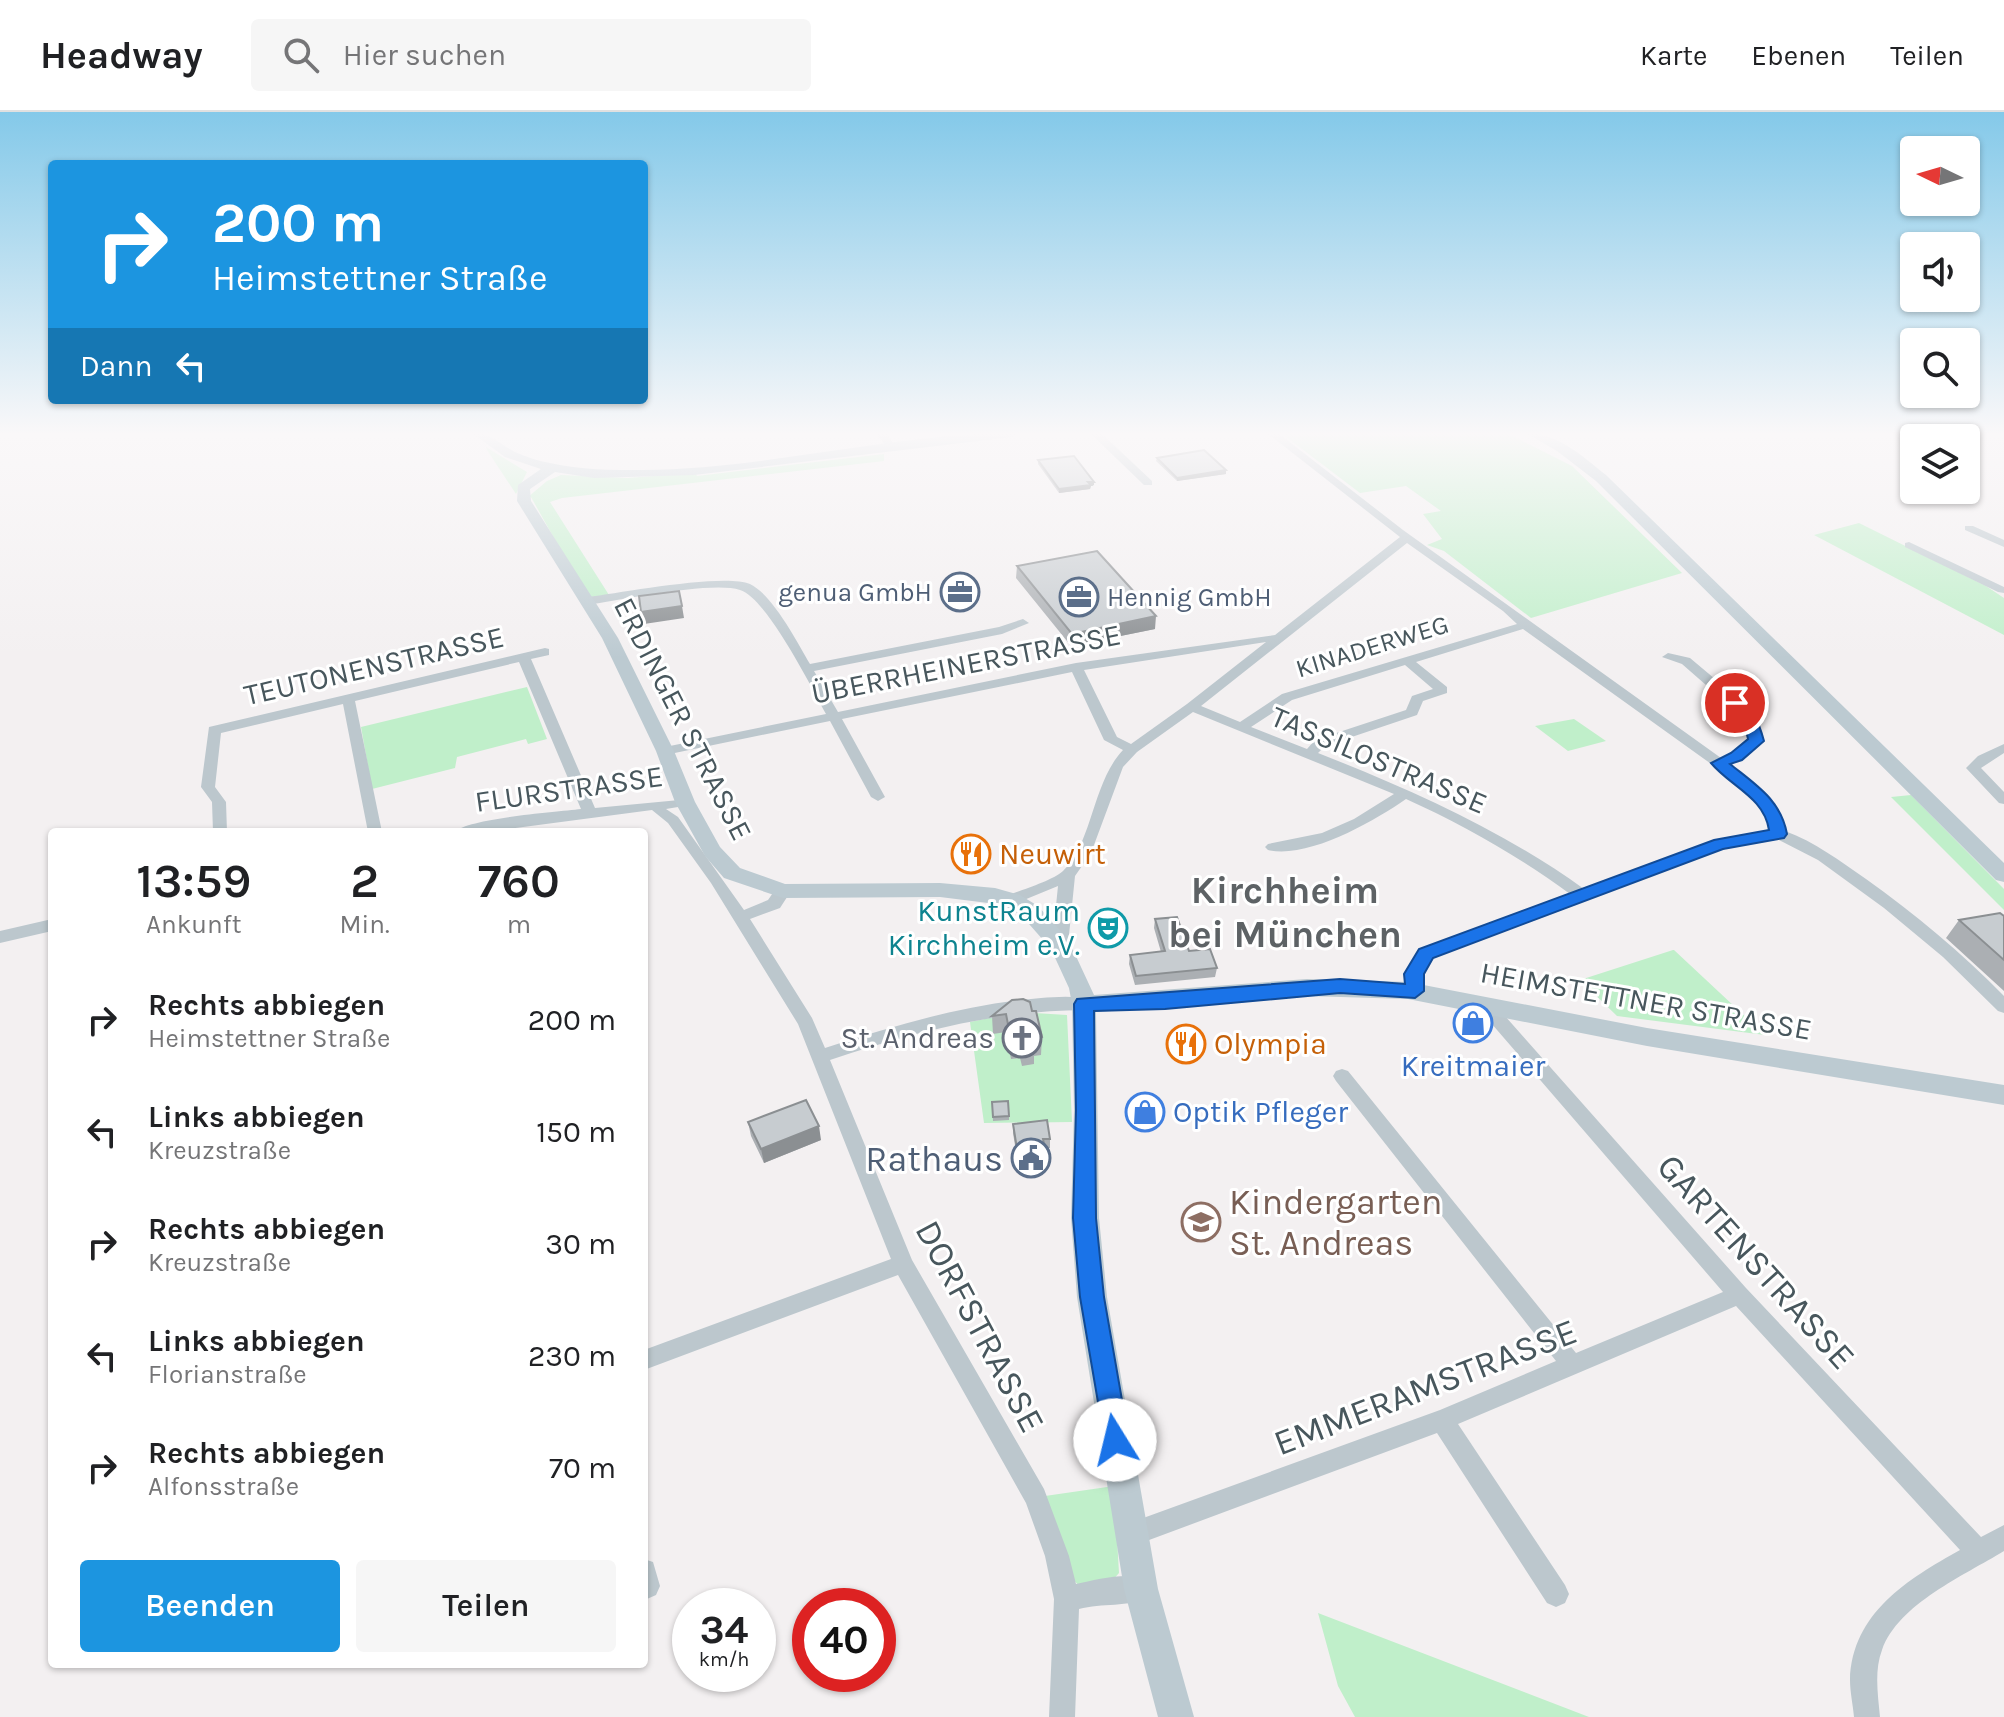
<!DOCTYPE html>
<html lang="de">
<meta charset="utf-8">
<style>
:root{--surface:#fff;--page:#f6f6f6;--text:#202124;--muted:#757577;--line:#e0e0e0;--accent:#1c95e0}
body{margin:0;font-family:Karla,sans-serif;background:var(--page);color:var(--text);height:100vh;display:flex;flex-direction:column;font-size:30px;white-space:nowrap}
*{box-sizing:border-box;margin:0}
p{font-size:26px;color:var(--muted)}
.icon{flex:none;width:44px;height:44px;fill:none;stroke:currentColor;stroke-width:2;stroke-linecap:round;stroke-linejoin:round}
.map{position:relative;flex:1;overflow:hidden}
.sheet{position:absolute;left:48px;top:716px;width:600px;height:840px;display:flex;flex-direction:column;background:var(--surface);border-radius:8px;box-shadow:0 2px 6px #0004}
.sheet>*{flex:none}
.hud{position:absolute;left:48px;top:48px;width:600px;height:244px;border-radius:8px;box-shadow:0 2px 6px #0004;background:#1c95e0;color:#fff;overflow:hidden}
.needle{width:52px;rotate:275deg}
.controls{position:absolute;left:1900px;top:24px;display:grid;gap:16px}
.controls a{display:grid;place-items:center;width:80px;height:80px;border-radius:8px;background:var(--surface);box-shadow:0 2px 6px #0004;font-size:40px}
.speed{position:absolute;left:672px;top:1476px;display:flex;gap:16px;font-size:40px;font-weight:700;text-align:center}
.speed>*{display:grid;place-content:center;width:104px;height:104px;border-radius:50%;background:var(--surface);box-shadow:0 2px 6px #0004;line-height:1}
.speed small{font-size:20px;font-weight:400}
.speed .limit{border:12px solid #d22;background:#fff;color:#111}
.pin{position:absolute;display:grid;place-items:center;width:68px;height:68px;color:#fff;margin:-34px;border:4px solid #fff;border-radius:50%;box-shadow:0 2px 8px #0007}
.me{position:absolute;width:88px;margin:-44px;rotate:351deg;stroke-linejoin:round;filter:drop-shadow(0 0 6px #0008)}
.turn{display:flex;align-items:center;gap:28px;height:168px;padding:0 32px;font-size:36px}
.turn .icon{width:104px;height:104px;stroke-width:2.5}
.turn b{display:block;font-size:56px;line-height:68px}
.then{display:flex;align-items:center;height:76px;padding:0 32px;background:#0003;gap:16px;font-size:30px}
.eta{display:flex;justify-content:space-evenly;align-items:center;height:136px;text-align:center}
.eta b{font-size:48px;font-weight:600;line-height:56px}
.button{display:flex;gap:16px;margin-top:auto;padding:16px 32px}
.button a{flex:1;height:92px;border-radius:8px;background:var(--accent);color:#fff;font-size:32px;font-weight:600;line-height:92px;text-align:center}
.button a+a{background:var(--page);color:var(--text)}
ul{padding:0;list-style:none}
li{display:flex;align-items:center;gap:24px;height:112px;padding:0 32px}
li div{flex:1}
li b{display:block;font-size:30px}
li em{font-style:normal}
header{display:flex;align-items:center;gap:48px;box-sizing:border-box;height:112px;padding:0 40px;background:var(--surface);border-bottom:2px solid var(--line)}
header strong{font-size:38px}
nav{display:flex;gap:44px;margin-inline-start:auto;font-size:28px}
.search{width:560px;height:72px;background:var(--page);display:flex;align-items:center;gap:20px;box-sizing:border-box;padding:0 28px;border-radius:8px;color:var(--muted);font-size:30px}
.map>svg:first-child{display:block}
.green{fill:#c0efca}
.lines{fill:none;stroke-linecap:round;stroke-linejoin:round}
.street{fill:#bcc7cd;fill-rule:evenodd}
.secondary{fill:#bccad1;fill-rule:evenodd}
.wall{fill:#abafb3}
.shaded-wall{fill:#8b8f92}
.building{fill:#c7ccd0;stroke:#8b8f92;stroke-width:2}
.route{fill:#1a73e8;stroke:#114b97;stroke-width:2}
.labels{text-anchor:middle;stroke-width:6;stroke-linejoin:round;paint-order:stroke}
.far-service-label{font-size:26px;fill:#4e5e75;stroke:#fff;text-anchor:end}
.far-street-label{font-size:26px;fill:#48575d;stroke:#fff}
.street-label{font-size:30px;fill:#48575d;stroke:#fff}
.food-label{font-size:30px;fill:#c56008;stroke:#fff;text-anchor:start}
.culture-label{font-size:30px;fill:#0d838f;stroke:#fff;text-anchor:end}
.worship-label{font-size:30px;fill:#5b616d;stroke:#fff;text-anchor:end}
.shop-label{font-size:30px;fill:#366cbe;stroke:#fff}
.near-service-label{font-size:36px;fill:#4e5e75;stroke:#fff;text-anchor:end}
.near-education-label{font-size:36px;fill:#785e54;stroke:#fff;text-anchor:start}
.near-street-label{font-size:36px;fill:#48575d;stroke:#fff}
.district-label{font-size:38px;font-weight:bold;fill:#5d6265;stroke:#fff}
</style>
<header>
<strong>Headway</strong>
<div class="search"><svg class="icon" aria-label="search" viewBox="0 0 24 24"><circle cx="10" cy="10" r="6"/><path d="M15 15l6 6"/></svg>Hier suchen</div>
<nav><a>Karte</a><a>Ebenen</a><a>Teilen</a></nav>
</header>
<div class="map">
<svg width="2004" height="1605" viewBox="0 0 2004 1605">
<rect width="100%" height="100%" fill="#f3f0f1"/>
<path class="green" d="M1281 321H1507L1572 354 1682 461 1531 506 1444 439 1427 433 1442 427 1423 402 1441 399 1406 374 1360 381Z
M486 335 527 360 516 382 487 338Z
M884 342V349L562 386 550 390 609 483 591 485 578 469 531 385H528L547 369 561 363 627 366 695 361 697 364Z
M1859 411 1986 474 2004 486V523L1814 423Z
M527 575 547 627 528 632 526 627 457 645 455 656 372 677 361 615Z
M1574 607 1606 629 1568 639 1535 614Z
M1911 683 2004 777V798L1891 685Z
M1673 838H1674L1765 923 1617 904 1580 868Z
M1018 900 1067 903 1072 1010 984 1011 970 910Z
M1114 1374 1119 1461 1112 1469 1082 1477 1069 1463 1045 1384Z
M1318 1501 1589 1605H1355L1338 1574Z"/>
<g class="lines">
<path class="street" d="M876 321H886L896 335 894 337H888Z
M1090 321H1101L1152 369V373H1144Z
M1267 321H1278L1403 418 1721 646 1731 642 1749 628 1745 610 1730 594 1682 552 1662 545 1668 541 1690 546 1740 588 1758 609 1763 629 1741 648 1729 652C1754 671 1779 687 1785 719 1815 730 1840 749 1866 767 1915 802 1962 841 2004 884V901L1998 899 1943 845 1884 796 1818 748 1777 727 1723 736 1432 845 1422 862 1424 879 1421 883H1409L1406 862 1420 837 1570 782C1518 744 1464 713 1406 687 1373 710 1308 747 1268 738L1265 735 1268 732 1322 721 1354 707 1394 682 1193 600 1137 640 1123 655 1091 741 1075 764 1068 833 1066 837H1054L1052 833 1058 774 1012 793 1004 788 1006 784C1021 778 1052 769 1063 759 1093 730 1092 671 1123 638L1104 628 1072 560 842 607 885 685 878 689 871 685 830 609 665 643 658 639 665 635 826 602C812 576 766 485 740 478 712 469 621 488 588 493L582 489 588 485C620 481 724 461 750 472 773 483 797 530 810 552L999 515 1023 507 1029 511 1002 522 814 559 838 600 1076 551 1275 523 1400 425ZM1407 431 1503 499 1517 512 1282 582 1240 610 1201 594ZM1523 517 1714 654 1758 689 1768 704 1770 719 1715 729 1584 777C1502 718 1412 678 1318 641L1325 634 1417 603 1423 589 1447 581V575L1416 550ZM1266 530 1187 592 1131 632 1117 625 1084 558ZM1405 553 1433 577 1412 584 1406 598 1315 628 1307 637 1251 615 1292 588Z
M1965 414H1973L2004 428V435L1965 418Z
M1909 430 2004 475V481L1998 480 1905 435V431Z
M545 536 549 537V543L531 547 595 696 690 687 692 690 690 693 666 697 678 705 744 798 768 788 777 775H789L791 779 780 796 750 807 812 906 825 936C896 913 966 892 1041 886 1056 885 1075 883 1090 888L1093 892 1090 896 1084 898C995 899 914 920 830 948L912 1148 1044 1377 1069 1444 1076 1472C1098 1467 1129 1459 1150 1468L1154 1477 1150 1486C1128 1495 1102 1491 1079 1497L1075 1605H1049L1054 1487 1045 1444 1026 1391 898 1163 644 1258V1238L891 1147 798 912 711 771 668 711 652 698 485 720H454C470 706 555 700 581 697L519 550 355 589 382 720H368L343 592 221 621 215 675 226 690 227 720H213L212 690 201 675 209 615Z
M2004 632V641L1981 656 2004 680V692L1999 691 1966 656 1978 644Z
M52 807V819L0 831V819Z
M1495 889 1501 891 1505 904 1746 1176 1981 1425 2004 1413V1439C1965 1463 1898 1492 1882 1538 1874 1559 1878 1583 1880 1605H1854C1853 1593 1850 1580 1850 1568 1852 1501 1908 1467 1960 1438L1736 1194 1458 1312 1565 1473 1569 1482 1565 1491 1556 1495 1547 1491 1437 1321 1133 1434 1124 1431 1121 1422 1124 1413 1440 1298 1556 1249 1336 969 1333 964 1336 959 1342 957 1348 959 1576 1241 1723 1180 1491 911 1486 895 1489 891Z
M644 1447 653 1450 660 1474 656 1483 647 1487 644 1485Z"/>
<path class="secondary" d="M472 321C492 321 499 332 515 340 526 345 539 349 550 351 580 358 612 358 642 358 768 357 892 321 1019 321L1012 325 694 363 594 366 555 360 530 377 531 389 618 526 674 639 695 690 720 735 740 756 785 772 940 771 995 776 1020 783 1038 794 1068 827 1094 883 1307 867 1408 870 1647 916 2004 973V993L1647 934 1408 887 1307 884 1096 900 1099 1106 1107 1185 1158 1477 1194 1605H1158L1124 1477 1077 1185 1071 1106 1074 998 1072 892 1069 876 1051 837 1022 804 1004 793 940 785 783 786 724 766 705 744 675 690 656 639 602 526 517 389 518 373 541 357 505 345Z
M1526 321C1558 321 1582 344 1606 363L2004 751V770L1996 768 1596 369 1557 339Z"/>
</g>
<path class="wall" d="M1157 346 1226 358V362L1177 369 1156 349Z
M1038 348 1094 370V373L1091 374 1090 377 1059 381 1038 352Z
M1017 454 1155 517 1071 534 1016 466Z
M2004 804V879L1946 826 1959 808Z
M1155 807 1189 839 1217 856 1215 865 1135 873 1129 852 1130 843 1161 840 1154 816Z
M1032 899 1042 925 1041 943 1034 944V952L1022 954 1020 946 1011 947 1006 920 993 922 992 904Z
M992 990 1009 1004V1008L993 1009Z
M748 1010 821 1028 764 1051 751 1024Z
M1013 1012 1050 1027V1036H1045L1047 1046V1055L1019 1058 1013 1021Z"/>
<path class="shaded-wall" d="M1226 358V362L1177 369V366Z
M1088 370H1094V373L1091 374 1090 377 1059 381V377Z
M682 494 684 506 644 512 641 500Z
M1156 504 1155 517 1071 534 1072 522Z
M819 1014 821 1028 764 1051 761 1037Z"/>
<path class="building" d="M1204 338 1226 358 1177 366 1157 346Z
M1074 344 1094 370H1088L1091 373 1059 377 1038 348Z
M1097 439 1156 504 1072 522 1017 454Z
M679 479 682 494 641 500 639 484Z
M2000 801 2004 804V848L1959 808Z
M1177 805 1189 839 1210 837 1217 856 1136 864 1130 843 1165 839 1155 807Z
M1023 887 1030 890 1032 899H1036L1042 925 1033 926 1035 934 1022 936 1020 928H1011L1006 902 992 904 1012 888Z
M806 988 819 1014 761 1037 748 1010Z
M1008 989 1009 1004 993 1005 992 990Z
M1047 1008 1050 1027H1043L1047 1046 1019 1049 1013 1012Z"/>
<linearGradient id="sky" x2="0" y2="1"><stop stop-color="#84c9e9"/><stop offset="0.59" stop-color="#faf8f9"/><stop offset="1" stop-color="#faf8f9" stop-opacity="0"/></linearGradient>
<rect width="2004" height="546" fill="url(#sky)"/>
<path class="route" d="M1735 587C1753 594 1759 611 1764 629L1742 648 1730 652C1756 673 1781 688 1787 722L1784 726 1723 737 1433 846 1424 862V879L1415 886 1340 881 1165 897 1094 899 1096 1106 1104 1185 1129 1328 1125 1337 1115 1341 1106 1337 1080 1185 1073 1106 1076 998 1074 892 1077 887 1340 867 1405 872 1404 862 1419 837 1714 728 1769 718C1764 685 1731 675 1711 651L1731 641 1748 627 1744 610 1728 591Z"/>
<defs>
<symbol id="office-ring" viewBox="-11 -11 22 22"><circle r="9.5" fill="#fff" stroke="#5c6f8a" stroke-width="1.5"/><path d="M-6-3h4V-5.5h4V-3h4V5H-6ZM-1-4.5V-3h2v-1.5ZM-6 0V1H6V0Z" fill="#5c6f8a"/></symbol>
<symbol id="restaurant-ring" viewBox="-11 -11 22 22"><circle r="9.5" fill="#fff" stroke="#e8710a" stroke-width="1.5"/><path d="M-5-6h1v4h1v-4h1v4h1v-4h1v5L-1.5 .5V6h-2V.5L-5-1ZM5-6V6H3V1.5H1.5Q1.5-4 5-6Z" fill="#e8710a"/></symbol>
<symbol id="theatre-ring" viewBox="-11 -11 22 22"><circle r="9.5" fill="#fff" stroke="#0f9aa8" stroke-width="1.5"/><path d="M-5-5.5Q0-4 5-5.5V0Q5 5 0 6Q-5 5-5 0ZM-3.3-2.5H-1v1.5H-3.3ZM1-2.5H3.3v1.5H1ZM-2.8 1Q0 5.5 2.8 1Z" fill="#0f9aa8"/></symbol>
<symbol id="shop-ring" viewBox="-11 -11 22 22"><circle r="9.5" fill="#fff" stroke="#3f7fe0" stroke-width="1.5"/><path d="M-5-2.5h2.3a2.7 3.5 0 0 1 5.4 0H5L5.5 6h-11ZM-1.5-2.5h3a1.5 2.3 0 0 0-3 0Z" fill="#3f7fe0"/></symbol>
<symbol id="church-ring" viewBox="-11 -11 22 22"><circle r="9.5" fill="#fff" stroke="#6b7280" stroke-width="1.5"/><path d="M-1.2-6h2.4v3.5h3.3v2.4h-3.3V6h-2.4V-.1h-3.3v-2.4h3.3Z" fill="#6b7280"/></symbol>
<symbol id="civic-ring" viewBox="-11 -11 22 22"><circle r="9.5" fill="#fff" stroke="#5c6f8a" stroke-width="1.5"/><path d="M-.6-6.5H3V-4.5H.6V-3L4-1V1h2V6H-6V1h2V-1L-.6-3ZM-1.2 2.5V6h2.4V2.5Z" fill="#5c6f8a"/></symbol>
<symbol id="school-ring" viewBox="-11 -11 22 22"><circle r="9.5" fill="#fff" stroke="#8d6e63" stroke-width="1.5"/><path d="M0-5L7-2L0 1L-7-2ZM-4 1L0 2.5L4 1V4Q0 6-4 4Z" fill="#8d6e63"/></symbol>
</defs>
<g fill-rule="evenodd">
<use href="#office-ring" x="938" y="458" width="44" height="44"/>
<use href="#office-ring" x="1057" y="463" width="44" height="44"/>
<use href="#restaurant-ring" x="949" y="720" width="44" height="44"/>
<use href="#theatre-ring" x="1086" y="794" width="44" height="44"/>
<use href="#shop-ring" x="1451" y="889" width="44" height="44"/>
<use href="#church-ring" x="1000" y="904" width="44" height="44"/>
<use href="#restaurant-ring" x="1164" y="910" width="44" height="44"/>
<use href="#shop-ring" x="1123" y="978" width="44" height="44"/>
<use href="#civic-ring" x="1009" y="1024" width="44" height="44"/>
<use href="#school-ring" x="1179" y="1088" width="44" height="44"/>
</g>
<g class="labels">
<g class="far-service-label">
<text x="932" y="489">genua GmbH</text>
<text x="1107" y="494" text-anchor="start">Hennig GmbH</text>
</g>
<g class="far-street-label">
<text transform="translate(1372 534) rotate(-17)" y="9">KINADERWEG</text>
</g>
<g class="street-label">
<text transform="translate(966 552) rotate(-11)" y="10">ÜBERRHEINERSTRASSE</text>
<text transform="translate(374 554) rotate(-13)" y="10">TEUTONENSTRASSE</text>
<text transform="translate(683 607) rotate(63)" y="10">ERDINGER STRASSE</text>
<text transform="translate(1379 648) rotate(23)" y="10">TASSILOSTRASSE</text>
<text transform="translate(569 677) rotate(-8)" y="10">FLURSTRASSE</text>
<text transform="translate(1646 889) rotate(10)" y="10">HEIMSTETTNER STRASSE</text>
</g>
<g class="food-label">
<text x="999" y="752">Neuwirt</text>
<text x="1214" y="942">Olympia</text>
</g>
<g class="culture-label">
<text x="1080" y="809">KunstRaum<tspan x="1080" dy="34">Kirchheim e.V.</tspan></text>
</g>
<g class="worship-label">
<text x="994" y="936">St. Andreas</text>
</g>
<g class="shop-label">
<text x="1473" y="964">Kreitmaier</text>
<text x="1173" y="1010" text-anchor="start">Optik Pfleger</text>
</g>
<g class="near-service-label">
<text x="1003" y="1059">Rathaus</text>
</g>
<g class="near-education-label">
<text x="1229" y="1102">Kindergarten<tspan x="1229" dy="41">St. Andreas</tspan></text>
</g>
<g class="near-street-label">
<text transform="translate(1757 1149) rotate(48)" y="13">GARTENSTRASSE</text>
<text transform="translate(981 1214) rotate(62)" y="13">DORFSTRASSE</text>
<text transform="translate(1425 1274) rotate(-21)" y="13">EMMERAMSTRASSE</text>
</g>
<g class="district-label">
<text x="1285" y="791">Kirchheim<tspan x="1285" dy="44">bei München</tspan></text>
</g>
</g>
</svg>
<div class="controls">
<a><svg class="needle" viewBox="-14 -14 28 28"><path d="M0-13l5 13h-10z" fill="#e53935"/><path d="M0 13l5-13h-10z" fill="#757577"/></svg></a>
<a><svg class="icon" aria-label="sound" viewBox="0 0 24 24"><path d="M4 9h4l5-4v14l-5-4H4zM17 9q2 3 0 6"/></svg></a>
<a><svg class="icon" aria-label="search" viewBox="0 0 24 24"><circle cx="10" cy="10" r="6"/><path d="M15 15l6 6"/></svg></a>
<a><svg class="icon" aria-label="layers" viewBox="0 0 24 24"><path d="M12 4l9 5-9 5-9-5zM3 14l9 5 9-5"/></svg></a>
</div>
<div class="speed"><div>34<small>km/h</small></div><div class="limit">40</div></div>
<div class="pin" style="left:1735px;top:591px;background:#d93025"><svg class="icon" aria-label="arrive" viewBox="0 0 24 24"><path d="M6 21V4h12l-3 4 3 4H6"/></svg></div>
<svg class="me" style="left:1115px;top:1328px" viewBox="-20 -20 40 40"><circle r="19" fill="#fff"/><path d="M0-13L10 11 0 6-10 11z" fill="#1a73e8"/></svg>
<div class="hud">
<div class="turn"><svg class="icon" aria-label="right" viewBox="0 0 24 24"><path d="M7 20v-9h11M14 6l5 5-5 5"/></svg><div><b>200 m</b>Heimstettner Straße</div></div>
<div class="then">Dann<svg class="icon" aria-label="left" viewBox="0 0 24 24"><path d="M17 20v-9H6M10 6l-5 5 5 5"/></svg></div>
</div>
<section class="sheet">
<div class="eta">
<div><b>13:59</b><p>Ankunft</p></div>
<div><b>2</b><p>Min.</p></div>
<div><b>760</b><p>m</p></div>
</div>
<ul>
<li><svg class="icon" aria-label="right" viewBox="0 0 24 24"><path d="M7 20v-9h11M14 6l5 5-5 5"/></svg><div><b>Rechts abbiegen</b><p>Heimstettner Straße</p></div><em>200 m</em></li>
<li><svg class="icon" aria-label="left" viewBox="0 0 24 24"><path d="M17 20v-9H6M10 6l-5 5 5 5"/></svg><div><b>Links abbiegen</b><p>Kreuzstraße</p></div><em>150 m</em></li>
<li><svg class="icon" aria-label="right" viewBox="0 0 24 24"><path d="M7 20v-9h11M14 6l5 5-5 5"/></svg><div><b>Rechts abbiegen</b><p>Kreuzstraße</p></div><em>30 m</em></li>
<li><svg class="icon" aria-label="left" viewBox="0 0 24 24"><path d="M17 20v-9H6M10 6l-5 5 5 5"/></svg><div><b>Links abbiegen</b><p>Florianstraße</p></div><em>230 m</em></li>
<li><svg class="icon" aria-label="right" viewBox="0 0 24 24"><path d="M7 20v-9h11M14 6l5 5-5 5"/></svg><div><b>Rechts abbiegen</b><p>Alfonsstraße</p></div><em>70 m</em></li>
</ul>
<div class="button"><a>Beenden</a><a>Teilen</a></div>
</section>
</div>
